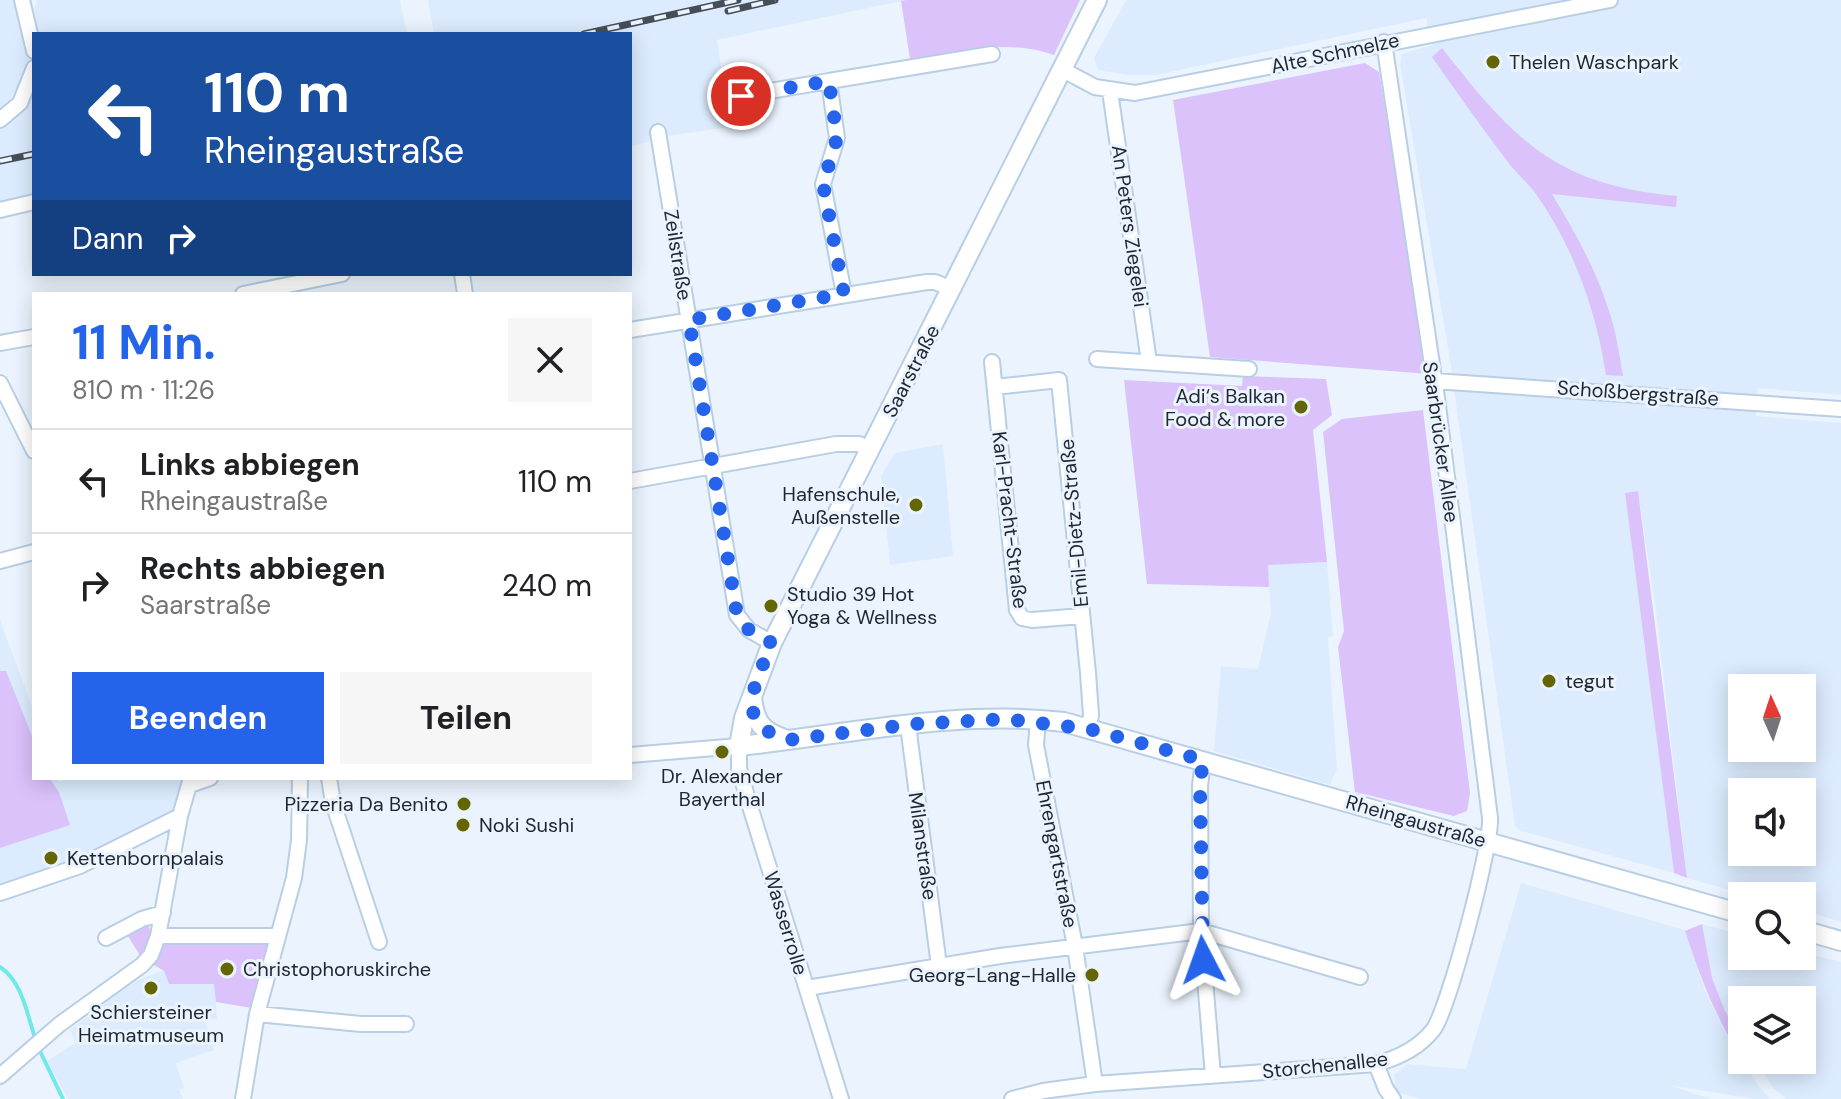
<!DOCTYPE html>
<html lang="de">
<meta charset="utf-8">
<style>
:root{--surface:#fff;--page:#f6f6f6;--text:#202124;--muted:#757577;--line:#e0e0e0;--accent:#2563eb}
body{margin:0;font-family:"DM Sans",sans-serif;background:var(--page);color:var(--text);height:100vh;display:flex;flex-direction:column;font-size:30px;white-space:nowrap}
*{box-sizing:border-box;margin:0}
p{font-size:26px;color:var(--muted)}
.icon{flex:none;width:44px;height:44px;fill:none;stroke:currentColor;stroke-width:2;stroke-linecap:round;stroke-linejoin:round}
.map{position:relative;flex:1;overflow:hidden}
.drawer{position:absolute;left:32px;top:292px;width:600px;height:488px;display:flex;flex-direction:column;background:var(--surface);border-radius:0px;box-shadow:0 4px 20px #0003}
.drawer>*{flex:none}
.top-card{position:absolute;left:32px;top:32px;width:600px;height:244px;border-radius:0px;box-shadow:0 4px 20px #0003;background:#1a4fa0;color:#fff;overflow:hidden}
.needle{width:52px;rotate:357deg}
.buttons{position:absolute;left:1728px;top:674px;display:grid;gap:16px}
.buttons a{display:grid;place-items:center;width:88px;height:88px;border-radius:0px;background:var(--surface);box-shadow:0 4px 20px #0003;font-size:40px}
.pin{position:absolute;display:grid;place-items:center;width:68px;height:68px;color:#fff;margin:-34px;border:4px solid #fff;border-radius:50%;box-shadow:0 2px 8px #0007}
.me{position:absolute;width:88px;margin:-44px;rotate:356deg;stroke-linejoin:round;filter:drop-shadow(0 0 6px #0008)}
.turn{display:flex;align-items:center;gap:28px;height:168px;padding:0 40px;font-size:36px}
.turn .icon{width:104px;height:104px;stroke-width:2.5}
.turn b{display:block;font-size:56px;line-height:68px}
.then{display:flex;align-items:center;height:76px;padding:0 40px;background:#0003;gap:16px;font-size:30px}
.round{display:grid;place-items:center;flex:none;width:84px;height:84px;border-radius:0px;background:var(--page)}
.headline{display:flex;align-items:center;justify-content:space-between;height:136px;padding:0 40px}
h1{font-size:48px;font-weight:700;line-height:60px;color:var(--accent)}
.button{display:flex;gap:16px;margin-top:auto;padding:16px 40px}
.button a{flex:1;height:92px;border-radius:0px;background:var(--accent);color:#fff;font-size:32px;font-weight:700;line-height:92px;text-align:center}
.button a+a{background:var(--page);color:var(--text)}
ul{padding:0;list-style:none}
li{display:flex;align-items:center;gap:24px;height:104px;padding:0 40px;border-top:2px solid var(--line)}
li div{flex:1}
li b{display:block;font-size:30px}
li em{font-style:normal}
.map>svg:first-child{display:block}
.built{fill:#dcecfe;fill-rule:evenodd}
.green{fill:#dbc2fb}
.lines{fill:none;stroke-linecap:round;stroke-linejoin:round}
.stream{stroke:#70e9e8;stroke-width:4}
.minor-casing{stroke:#b8cee5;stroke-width:18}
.major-casing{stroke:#b8cee5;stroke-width:22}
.minor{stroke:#fff;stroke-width:14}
.major{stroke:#fff;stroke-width:18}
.rail-casing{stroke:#454e57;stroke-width:7}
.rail{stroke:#ebf4fe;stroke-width:4;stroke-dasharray:12;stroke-linecap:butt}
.route{stroke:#2563eb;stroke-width:14;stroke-dasharray:0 25.2}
.poi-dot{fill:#636603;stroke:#ebf4fe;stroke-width:3}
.labels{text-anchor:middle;stroke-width:6;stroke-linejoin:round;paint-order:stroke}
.street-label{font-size:20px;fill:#1e262f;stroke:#ebf4fe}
.poi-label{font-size:20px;fill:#1e262f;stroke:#ebf4fe;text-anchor:start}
</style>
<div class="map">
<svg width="1841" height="1099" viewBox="0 0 1841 1099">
<rect width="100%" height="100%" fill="#ebf4fe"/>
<path class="built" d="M0 0H15L30 65 23 80 0 113Z
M36 0H400L407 34H35L30 11 37 4Z
M428 0H906L717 40 730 127 666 136 630 147V34H434Z
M1126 0H1841V395L1758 388 1756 416 1841 423V922L1802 910V896H1752L1687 878 1656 611 1638 491 1625 493 1674 873 1521 831 1515 826 1450 360 1400 64 1402 54 1432 45 1426 18 1156 75H1128L1098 70 1094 58ZM1742 688H1802V748H1742ZM1742 792H1802V852H1742Z
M34 88V197L0 204V125L29 100Z
M943 444 953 556 890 565 881 476 895 453Z
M1327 562 1333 636 1328 637 1337 769 1330 785 1214 751 1221 666 1258 669 1271 612 1267 565Z
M0 620 34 712V778H57L59 782 75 778H183L179 804 167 815 83 857 0 883Z
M1521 883 1685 930 1704 988 1722 1027 1757 1084 1770 1099H1753L1669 1085 1711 1099H1421L1400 1093 1395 1087 1394 1074 1408 1064 1466 1069Z
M1702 924 1742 935V956H1802V952L1841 962V1099H1786L1772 1087 1756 1060H1802V1000H1742V1038L1725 1011 1712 978Z
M164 970 215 984 217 1019 206 1021 214 1050 176 1063 184 1088 179 1090 183 1099H68L47 1061 76 1042 70 1030 107 1002 106 999 130 983Z"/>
<path class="green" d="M906 0H1080L1054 55C1007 38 957 52 910 59L901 1Z
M1442 48C1514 140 1555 185 1677 196L1676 207 1552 194C1574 231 1595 267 1608 308 1616 330 1619 353 1623 376L1606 375C1596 310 1574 248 1536 194 1529 184 1519 176 1511 166 1484 131 1458 94 1432 57Z
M1365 63 1379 72 1429 374 1210 357 1173 100Z
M1243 376 1326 379 1332 415 1313 430 1327 562 1268 565 1269 587 1147 584 1124 380 1242 386Z
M1423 410 1470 793 1467 811 1454 816 1355 792 1338 647 1344 631 1323 432 1342 419Z
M1638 491 1687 878 1674 873 1625 493Z
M0 671H6L34 741V778H49L59 792 70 825 0 848Z
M147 921 152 937 265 940 268 944 252 1008 216 1002 214 984H169L164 971 141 957 126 933Z
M1702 924 1712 978 1725 1011 1742 1038V1060C1716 1018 1700 977 1685 931Z"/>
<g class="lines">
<path class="stream" d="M0 967C22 981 27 1014 35 1038
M38 1047 63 1099"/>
<defs>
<path id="minor" d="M22 0 34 51
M1063 70 1095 87 1135 93 1610 0
M1110 91 1149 362
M741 96 829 81
M0 120 20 103 34 68
M658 132 737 615 749 630 772 643
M0 210 34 202
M462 274 465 294
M243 294 342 274
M844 294 823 184 837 138 829 81 992 54
M630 330 927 282H935L952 289
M0 343 34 337
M1097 359 1249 369
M992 362 1017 610 1022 618 1032 620 1082 616
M1434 381 1841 409
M0 383 34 451
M995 387 1059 380 1088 673 1091 715 1089 729
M630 481 836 444H859L870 450
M0 561 34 552
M1038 719 1036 745 1075 946 1095 1084
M908 725 939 966
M630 755 739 746V768L748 800 841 1099
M1203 760 1200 786 1201 931 1213 1076
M329 778 333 803 379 942
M190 785 210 778
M0 893 80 866 180 816
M158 936H278
M106 938 142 919 163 913
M807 988 1000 956 1201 931 1360 977
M257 1014 361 1024H406
M1376 1064 1386 1089 1393 1099
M0 1076 60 1024 142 965 151 955 158 936 180 816 191 778
M243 1099 257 1014 294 878 299 840 300 778
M1012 1099 1043 1091 1095 1084 1376 1064C1398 1058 1418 1049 1433 1030 1448 1011 1492 845 1490 818L1437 398 1384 42"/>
<path id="major" d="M1097 0 772 643 744 718 739 746C846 735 956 709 1064 722L1742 914
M752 698C755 722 762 732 785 739
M1802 930 1841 941"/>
</defs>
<use href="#minor" class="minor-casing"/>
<use href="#major" class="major-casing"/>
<use href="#minor" class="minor"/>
<use href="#major" class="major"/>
<defs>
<path id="rail" d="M728 11 775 0
M584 34 738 0
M0 161 34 154"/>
</defs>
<use href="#rail" class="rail-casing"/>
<use href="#rail" class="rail"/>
</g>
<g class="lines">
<path class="route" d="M741 96 829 81 837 138 823 184 844 294 689 320 737 615 749 630 772 643C756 683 730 723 788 740L914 724 1006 719 1089 729 1203 760 1200 786 1203 960"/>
</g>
<g class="poi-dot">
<circle cx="1493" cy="62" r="8"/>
<circle cx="1301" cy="407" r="8"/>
<circle cx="916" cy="505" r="8"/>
<circle cx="771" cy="606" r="8"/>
<circle cx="1549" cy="681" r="8"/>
<circle cx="722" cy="752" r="8"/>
<circle cx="464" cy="804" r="8"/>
<circle cx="463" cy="825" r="8"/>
<circle cx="51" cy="858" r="8"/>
<circle cx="227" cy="969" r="8"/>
<circle cx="1092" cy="975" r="8"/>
<circle cx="151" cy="988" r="8"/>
</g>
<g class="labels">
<g class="street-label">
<text transform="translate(1335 53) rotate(-12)" y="7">Alte Schmelze</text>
<text transform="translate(1130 226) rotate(82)" y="7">An Peters Ziegelei</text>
<text transform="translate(678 255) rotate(81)" y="7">Zeilstraße</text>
<text transform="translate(911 371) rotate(-63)" y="7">Saarstraße</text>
<text transform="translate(1638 393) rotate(4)" y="7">Schoßbergstraße</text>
<text transform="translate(1441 442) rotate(82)" y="7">Saarbrücker Allee</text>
<text transform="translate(1010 520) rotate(83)" y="7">Karl-Pracht-Straße</text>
<text transform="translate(1074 523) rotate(-95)" y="7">Emil-Dietz-Straße</text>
<text transform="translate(1416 821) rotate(16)" y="7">Rheingaustraße</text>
<text transform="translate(923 846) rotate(82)" y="7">Milanstraße</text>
<text transform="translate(1057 854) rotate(79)" y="7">Ehrengartstraße</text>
<text transform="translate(786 923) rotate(73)" y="7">Wasserrolle</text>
<text transform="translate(1325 1065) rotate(-6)" y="7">Storchenallee</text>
</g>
<g class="poi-label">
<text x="1509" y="69">Thelen Waschpark</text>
<text x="1285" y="403" text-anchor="end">Adi‘s Balkan<tspan x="1285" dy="23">Food &amp; more</tspan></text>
<text x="900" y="501" text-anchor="end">Hafenschule,<tspan x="900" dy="23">Außenstelle</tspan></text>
<text x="787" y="601">Studio 39 Hot<tspan x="787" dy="23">Yoga &amp; Wellness</tspan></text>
<text x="1565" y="688">tegut</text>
<text x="722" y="783" text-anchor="middle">Dr. Alexander<tspan x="722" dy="23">Bayerthal</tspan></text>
<text x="448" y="811" text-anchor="end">Pizzeria Da Benito</text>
<text x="479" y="832">Noki Sushi</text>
<text x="67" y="865">Kettenbornpalais</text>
<text x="243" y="976">Christophoruskirche</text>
<text x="1076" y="982" text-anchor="end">Georg-Lang-Halle</text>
<text x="151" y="1019" text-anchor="middle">Schiersteiner<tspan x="151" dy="23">Heimatmuseum</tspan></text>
</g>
</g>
</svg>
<div class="buttons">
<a><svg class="needle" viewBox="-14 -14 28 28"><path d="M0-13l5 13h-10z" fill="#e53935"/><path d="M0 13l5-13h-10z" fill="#757577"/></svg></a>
<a><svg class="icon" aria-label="sound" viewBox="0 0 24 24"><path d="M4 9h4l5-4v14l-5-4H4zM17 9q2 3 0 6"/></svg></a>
<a><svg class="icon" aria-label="search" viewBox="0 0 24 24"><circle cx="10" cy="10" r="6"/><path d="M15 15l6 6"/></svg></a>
<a><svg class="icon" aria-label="layers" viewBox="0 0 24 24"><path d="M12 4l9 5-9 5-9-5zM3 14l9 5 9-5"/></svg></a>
</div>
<div class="pin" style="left:741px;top:96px;background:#d93025"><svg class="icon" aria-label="arrive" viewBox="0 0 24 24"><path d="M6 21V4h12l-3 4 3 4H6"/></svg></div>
<svg class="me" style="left:1203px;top:960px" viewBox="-20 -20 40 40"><path d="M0-17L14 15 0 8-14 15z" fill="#2563eb" stroke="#fff" stroke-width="4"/></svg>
<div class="top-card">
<div class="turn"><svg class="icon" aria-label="left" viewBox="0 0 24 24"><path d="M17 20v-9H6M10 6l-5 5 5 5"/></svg><div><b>110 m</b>Rheingaustraße</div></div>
<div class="then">Dann<svg class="icon" aria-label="right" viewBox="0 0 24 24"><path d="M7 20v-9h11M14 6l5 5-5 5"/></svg></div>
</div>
<section class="drawer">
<div class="headline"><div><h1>11 Min.</h1><p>810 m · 11:26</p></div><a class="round"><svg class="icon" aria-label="close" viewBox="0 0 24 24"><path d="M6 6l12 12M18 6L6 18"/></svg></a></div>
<ul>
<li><svg class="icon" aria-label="left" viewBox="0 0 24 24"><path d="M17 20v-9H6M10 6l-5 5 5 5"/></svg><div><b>Links abbiegen</b><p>Rheingaustraße</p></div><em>110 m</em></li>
<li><svg class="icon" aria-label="right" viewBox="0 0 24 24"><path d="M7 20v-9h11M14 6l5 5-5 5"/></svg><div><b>Rechts abbiegen</b><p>Saarstraße</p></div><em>240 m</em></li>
</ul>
<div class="button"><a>Beenden</a><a>Teilen</a></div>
</section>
</div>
